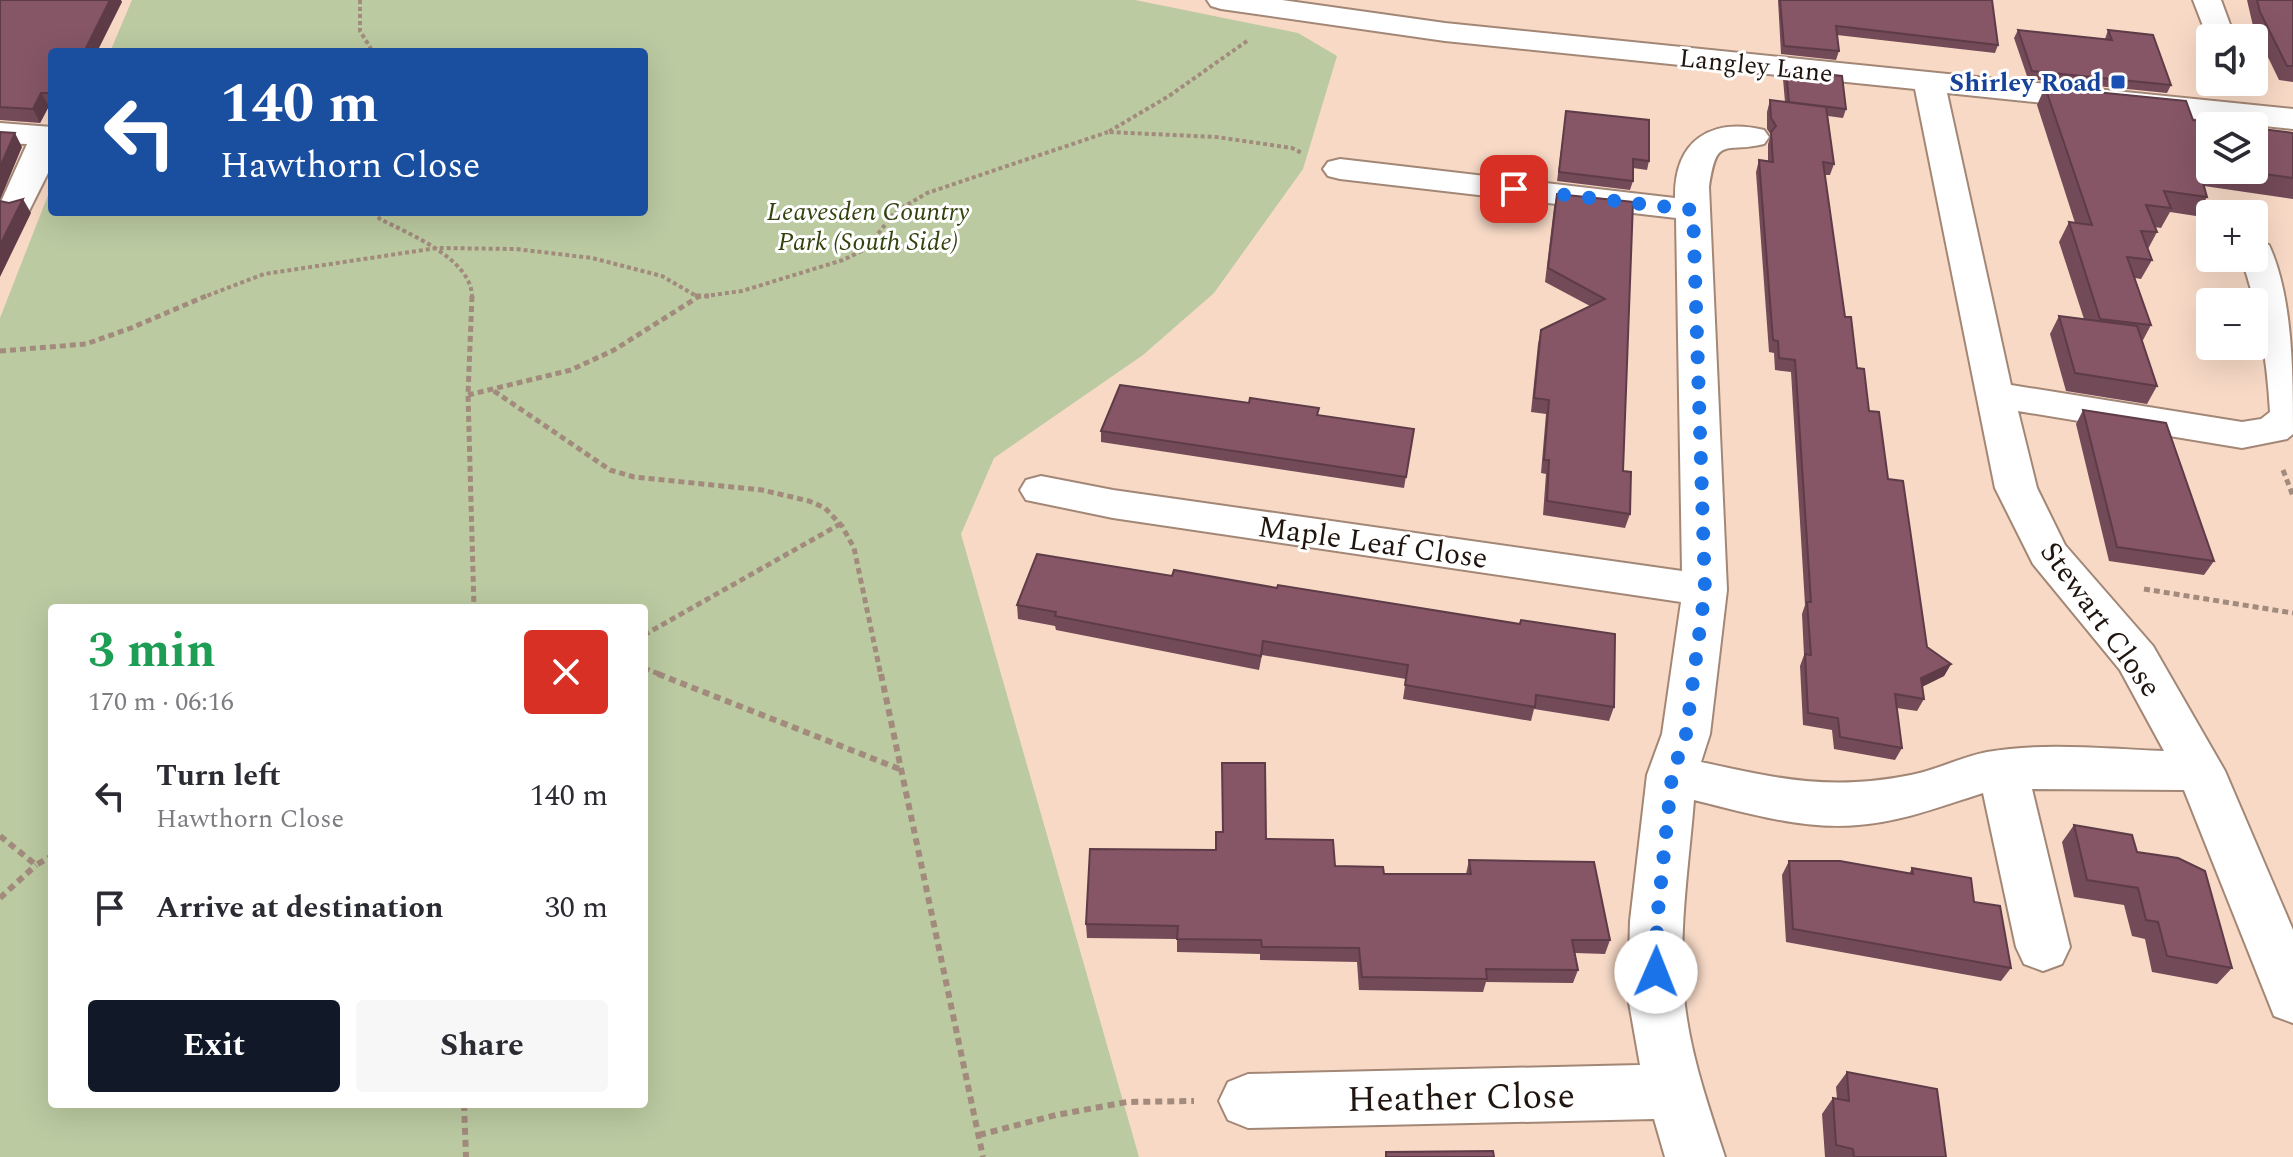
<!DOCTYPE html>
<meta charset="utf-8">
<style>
:root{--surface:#fff;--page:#f7f7f7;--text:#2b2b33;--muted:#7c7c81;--accent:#111827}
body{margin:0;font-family:Spectral,serif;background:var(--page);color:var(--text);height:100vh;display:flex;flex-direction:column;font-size:30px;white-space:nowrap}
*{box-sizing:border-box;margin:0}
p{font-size:26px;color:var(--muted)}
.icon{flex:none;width:44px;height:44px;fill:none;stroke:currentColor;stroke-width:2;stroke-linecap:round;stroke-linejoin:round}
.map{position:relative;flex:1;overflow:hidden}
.sheet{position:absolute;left:48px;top:604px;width:600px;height:504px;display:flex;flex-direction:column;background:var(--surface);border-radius:8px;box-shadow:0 8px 32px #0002}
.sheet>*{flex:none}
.top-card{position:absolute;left:48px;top:48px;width:600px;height:168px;border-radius:8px;box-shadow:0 8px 32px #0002;background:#1a4fa0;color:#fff;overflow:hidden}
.buttons{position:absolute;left:2196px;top:24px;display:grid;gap:16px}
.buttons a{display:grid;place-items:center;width:72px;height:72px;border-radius:8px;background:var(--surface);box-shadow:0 8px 32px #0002;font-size:40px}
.pin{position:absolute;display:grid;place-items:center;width:68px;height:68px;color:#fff;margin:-34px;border-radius:16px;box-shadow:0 4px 12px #0006}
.me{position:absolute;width:88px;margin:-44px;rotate:1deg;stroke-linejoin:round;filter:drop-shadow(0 0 6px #0008)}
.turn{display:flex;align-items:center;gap:28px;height:168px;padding:0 40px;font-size:36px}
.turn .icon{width:104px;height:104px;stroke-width:2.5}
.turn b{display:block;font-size:56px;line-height:68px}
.round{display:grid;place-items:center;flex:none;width:84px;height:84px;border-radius:8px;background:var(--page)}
.headline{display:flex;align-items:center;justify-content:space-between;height:136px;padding:0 40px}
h1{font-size:48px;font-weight:700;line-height:60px;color:#1e9e55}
.cta{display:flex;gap:16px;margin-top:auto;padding:16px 40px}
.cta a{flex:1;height:92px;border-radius:8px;background:var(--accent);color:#fff;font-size:32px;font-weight:700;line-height:92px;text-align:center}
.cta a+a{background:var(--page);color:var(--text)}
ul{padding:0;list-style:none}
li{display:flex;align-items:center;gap:24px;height:112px;padding:0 40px}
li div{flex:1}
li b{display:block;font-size:30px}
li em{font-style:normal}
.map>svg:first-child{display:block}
.green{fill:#bbcaa1;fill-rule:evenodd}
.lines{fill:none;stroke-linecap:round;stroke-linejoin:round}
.minor-casing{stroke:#a38776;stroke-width:4}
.path-far2{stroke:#a28b7d;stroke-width:4;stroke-dasharray:4 3;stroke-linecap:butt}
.path-far1{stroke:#a28b7d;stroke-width:5;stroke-dasharray:6 4;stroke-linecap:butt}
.path{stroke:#a28b7d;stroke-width:6;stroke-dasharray:7 5;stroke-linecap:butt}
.minor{fill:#fff;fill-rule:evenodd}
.wall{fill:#734a58}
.shaded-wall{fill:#5e3c47}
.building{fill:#865666;stroke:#5e3c47;stroke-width:2}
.route{stroke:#1a73e8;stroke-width:14;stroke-dasharray:0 25.2}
.transit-dot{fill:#1a4fb4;stroke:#fff;stroke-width:3}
.labels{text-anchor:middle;stroke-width:6;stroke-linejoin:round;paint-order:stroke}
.far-street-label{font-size:26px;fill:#1f140e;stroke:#fff}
.far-transit-label{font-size:26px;font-weight:bold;fill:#164399;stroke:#fff;text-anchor:end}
.far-park-label{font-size:26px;font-style:italic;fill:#34430e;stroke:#fff}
.street-label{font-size:30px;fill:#1f140e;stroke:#fff}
.near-street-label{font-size:36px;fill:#1f140e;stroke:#fff}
</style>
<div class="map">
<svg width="2293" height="1157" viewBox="0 0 2293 1157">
<rect width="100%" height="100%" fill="#f7d9c6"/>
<path class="green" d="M132 0H1135L1298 33 1337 56 1303 169 1214 293 1143 355 994 458 961 534 1139 1157H0V318L52 185V212H644V52H110ZM52 608H644V1104H52Z"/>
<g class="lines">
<defs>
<path id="minor" d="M1207 0H1282L1445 23 2293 109V129L1947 93 2011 385 2242 422 2261 419 2270 412C2267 359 2259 308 2241 258H2254V242L2269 245C2293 297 2293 374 2293 434L2287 439 2242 448 2018 411 2037 488 2065 545 2153 646 2225 771 2293 930V1023L2274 1016 2184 790 2032 789 2070 947 2062 964 2043 971 2024 964 2016 947 1983 793C1942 806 1901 822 1858 825 1803 830 1747 813 1694 800 1689 864 1678 932 1684 996 1689 1051 1708 1105 1725 1157H1665L1654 1119 1248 1128 1228 1120 1219 1101 1228 1082 1248 1074 1640 1065 1628 997 1630 921 1647 775 1662 734 1681 602 1113 518 1026 500 1020 490 1026 480 1041 476 1113 490 1682 571 1676 218 1340 179 1328 176 1323 169 1328 162 1340 159 1675 198C1674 141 1710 117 1764 130L1769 137 1764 144C1724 154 1717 134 1709 187L1727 590 1710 734 1701 762C1779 779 1831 791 1911 775 1937 770 1961 757 1987 752 2044 742 2107 749 2164 751L2120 670 2033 564 1995 488 1915 89 1445 41 1221 9 1211 6Z
M2193 0H2221L2235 38H2210V44Z
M0 123 52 127V165L29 211 17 214 5 211 0 204 27 144 0 143Z"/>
</defs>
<use href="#minor" class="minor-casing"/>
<path class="path-far2" d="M360 0V31L373 52
M1247 41 1169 96 1108 132 1216 137 1292 148 1302 153
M373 212 380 219C409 234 473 259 472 298
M201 298 264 274 437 248 516 249 592 258 662 276 698 297 742 291 843 260 866 249 895 212 927 193 1108 132"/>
<path class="path-far1" d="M472 296 468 395 474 608
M695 296H709
M0 351 86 344 131 328 206 296
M494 391 610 470 634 477 762 490 809 501 825 508 842 526 854 548 881 676
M468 395 571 370 614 350 698 297
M2283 470 2293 496
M2144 589 2293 613
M644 635 842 523
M644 668 664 676"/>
<path class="path" d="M658 674 902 770
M881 674 983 1157
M0 836 36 865 52 856
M0 898 36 865
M464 1104 466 1157
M979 1135 1056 1115 1127 1102 1194 1101"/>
<use href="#minor" class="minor"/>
</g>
<path class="wall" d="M0 0 122 2 52 52V106H49L40 123 0 120Z
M1778 0H1992L1998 45 1995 53 1837 35 1839 51 1836 60 1781 54Z
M2247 0H2293V82L2279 80 2253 26Z
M2018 30 2105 39 2108 30 2171 85 2167 93 2028 79 2014 38Z
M1786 70 1846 109 1843 118 1828 116 1834 164 1830 175H1825L1845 317 1857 368 1888 479 1927 647 1951 664 1944 676 1922 687 1924 699 1917 711 1897 708 1902 748 1895 760 1834 749 1832 730 1803 725 1800 666 1804 655 1802 614 1805 605 1791 372 1775 370 1774 353 1769 352 1756 172 1759 160 1768 161V144L1771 135 1767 129V112L1770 100 1785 102 1783 79Z
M2045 87 2193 120 2210 126V170H2254L2293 133V199L2204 186 2207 197 2196 216 2170 212 2161 228 2154 227 2157 232 2148 249 2152 260 2141 279 2135 278 2151 325 2142 342 2157 386 2147 404 2066 391 2050 334 2059 316 2084 319 2059 242 2069 222 2075 223 2037 105Z
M1566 111 1649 161 1647 170 1633 168V181L1630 190 1557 181Z
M1557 194 1633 202 1623 471 1630 514 1625 528 1543 515 1546 474 1541 473 1546 414 1531 412 1538 344 1541 330 1590 306 1545 282 1554 207Z
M1249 403 1318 415 1414 429 1404 488 1101 442V431Z
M2083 410 2214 561 2204 575 2109 561 2076 424Z
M1172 576 1277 588 1519 624 1521 620 1614 707 1609 721 1534 709 1531 721 1403 699 1406 679 1262 655 1259 670 1056 630 1055 626 1018 619 1017 605Z
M1222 763 1266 839 1335 866 1384 874H1466L1469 860 1610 940 1605 954 1575 953 1578 970 1573 983 1486 982 1483 992 1359 990 1357 962 1260 960V954L1177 952V939L1087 938 1086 924 1215 850 1216 832H1222Z
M2074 825 2137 852 2232 968 2217 984 2152 972 2145 939 2132 936 2124 905 2074 897 2062 842Z
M1789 861 1909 874 1912 868 1974 902 2011 968 2001 981 1786 942 1782 875Z
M1847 1072 1946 1157H1825L1822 1114 1833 1098 1837 1099 1836 1087Z"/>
<path class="shaded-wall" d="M110 0H121L122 2 97 52H84Z
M41 93 49 106 40 123 33 109Z
M15 133 22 147 0 200V167Z
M23 199 31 213 0 277V245Z
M1951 664 1944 676 1915 690 1921 678Z"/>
<path class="building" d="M0 0H110L84 52H52V93H41L33 109 0 107Z
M1780 0H1992L1998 45 1836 26 1839 51 1784 46Z
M2257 0H2293V66H2287L2260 12Z
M2018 30 2112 40 2108 30 2153 35 2171 85 2032 71Z
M1786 70 1842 76 1846 109 1789 102Z
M2045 87 2186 101 2193 120 2240 126H2210V166L2198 165 2207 197 2164 191 2171 208 2146 205 2157 232 2141 231 2152 260 2127 257 2151 325 2100 319 2069 222 2092 225Z
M1770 100 1826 107 1834 164 1823 162 1845 317H1851L1857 368 1864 369 1869 411 1879 412 1888 479 1903 481 1927 647 1951 664 1921 678 1924 699 1895 694 1902 748 1840 737 1838 718 1808 713 1805 654 1811 655 1807 602H1811L1795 360 1779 358 1778 341 1773 340 1759 160 1773 162 1771 132 1776 126 1771 118Z
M1566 111 1649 120V161L1633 159V181L1559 172Z
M2254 128 2293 133V178L2235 170H2254Z
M0 132 15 133 0 167Z
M1557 194 1633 202 1623 471 1631 472 1630 514 1547 501 1549 460H1544L1549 400 1534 398 1541 330 1605 299 1548 268Z
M23 199 0 245V201L9 203Z
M2059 316 2137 326 2157 386 2075 373Z
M1120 385 1249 403 1250 398 1319 408 1317 415 1414 429 1406 477 1101 431Z
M2083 410 2166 423 2214 561 2117 547Z
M1037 554 1172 576 1174 570 1277 588 1278 585 1520 624 1521 620 1615 634 1614 707 1536 695 1535 707 1405 685 1408 665 1263 641 1261 656 1055 616 1056 612 1017 605Z
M1222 763H1265L1266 839 1333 840 1335 866 1383 867 1384 874H1471L1469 860 1594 862 1610 940H1572L1578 970 1486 969 1487 979 1362 977 1359 948 1262 947 1261 940 1177 939 1178 926 1086 924 1090 849 1216 850V832H1223Z
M2074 825 2132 835 2137 852 2178 858 2205 871 2232 968 2167 956 2158 922 2146 920 2138 888 2087 880Z
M1789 861H1840L1913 874 1912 868 1971 878 1974 902 2000 906 2011 968 1793 929Z
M1847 1072 1937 1089 1946 1157H1854L1853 1149 1836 1145 1833 1098 1849 1101Z
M1493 1151 1494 1157H1386V1152Z"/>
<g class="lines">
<path class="route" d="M1514 189 1693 210 1705 590 1686 734 1672 775 1657 921 1656 972"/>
</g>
<rect class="transit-dot" x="2110" y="74" width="16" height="16" rx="4"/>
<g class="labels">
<g class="far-street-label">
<text transform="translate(1756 65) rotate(6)" y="9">Langley Lane</text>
</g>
<g class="far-transit-label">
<text x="2102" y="91">Shirley Road</text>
</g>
<g class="far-park-label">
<text x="868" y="220">Leavesden Country<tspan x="868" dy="30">Park (South Side)</tspan></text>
</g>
<g class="street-label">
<text transform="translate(1373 542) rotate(8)" y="10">Maple Leaf Close</text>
<text transform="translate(2101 619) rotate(54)" y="10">Stewart Close</text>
</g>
<g class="near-street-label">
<text transform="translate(1461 1096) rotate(-1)" y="13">Heather Close</text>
</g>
</g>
</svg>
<div class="buttons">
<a><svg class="icon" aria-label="sound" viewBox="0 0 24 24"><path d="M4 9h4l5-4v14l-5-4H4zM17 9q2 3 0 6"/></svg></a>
<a><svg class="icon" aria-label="layers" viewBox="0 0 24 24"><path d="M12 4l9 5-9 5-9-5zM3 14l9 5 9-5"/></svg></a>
<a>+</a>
<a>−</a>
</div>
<div class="pin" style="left:1514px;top:189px;background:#d93025"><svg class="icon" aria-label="arrive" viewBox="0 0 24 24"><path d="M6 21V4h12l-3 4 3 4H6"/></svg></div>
<svg class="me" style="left:1656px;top:972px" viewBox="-20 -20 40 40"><circle r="19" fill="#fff"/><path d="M0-13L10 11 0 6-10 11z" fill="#1a73e8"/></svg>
<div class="top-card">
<div class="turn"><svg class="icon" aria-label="left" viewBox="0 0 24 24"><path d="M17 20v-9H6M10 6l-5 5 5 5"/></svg><div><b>140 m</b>Hawthorn Close</div></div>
</div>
<section class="sheet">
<div class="headline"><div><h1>3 min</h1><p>170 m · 06:16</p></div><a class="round" style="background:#d93025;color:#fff"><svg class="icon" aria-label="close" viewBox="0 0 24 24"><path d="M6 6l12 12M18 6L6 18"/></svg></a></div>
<ul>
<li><svg class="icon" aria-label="left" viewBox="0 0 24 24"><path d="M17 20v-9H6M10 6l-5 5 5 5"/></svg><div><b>Turn left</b><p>Hawthorn Close</p></div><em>140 m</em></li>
<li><svg class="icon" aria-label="arrive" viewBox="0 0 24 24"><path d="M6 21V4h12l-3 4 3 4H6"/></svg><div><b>Arrive at destination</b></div><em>30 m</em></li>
</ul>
<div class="cta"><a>Exit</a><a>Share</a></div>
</section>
</div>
